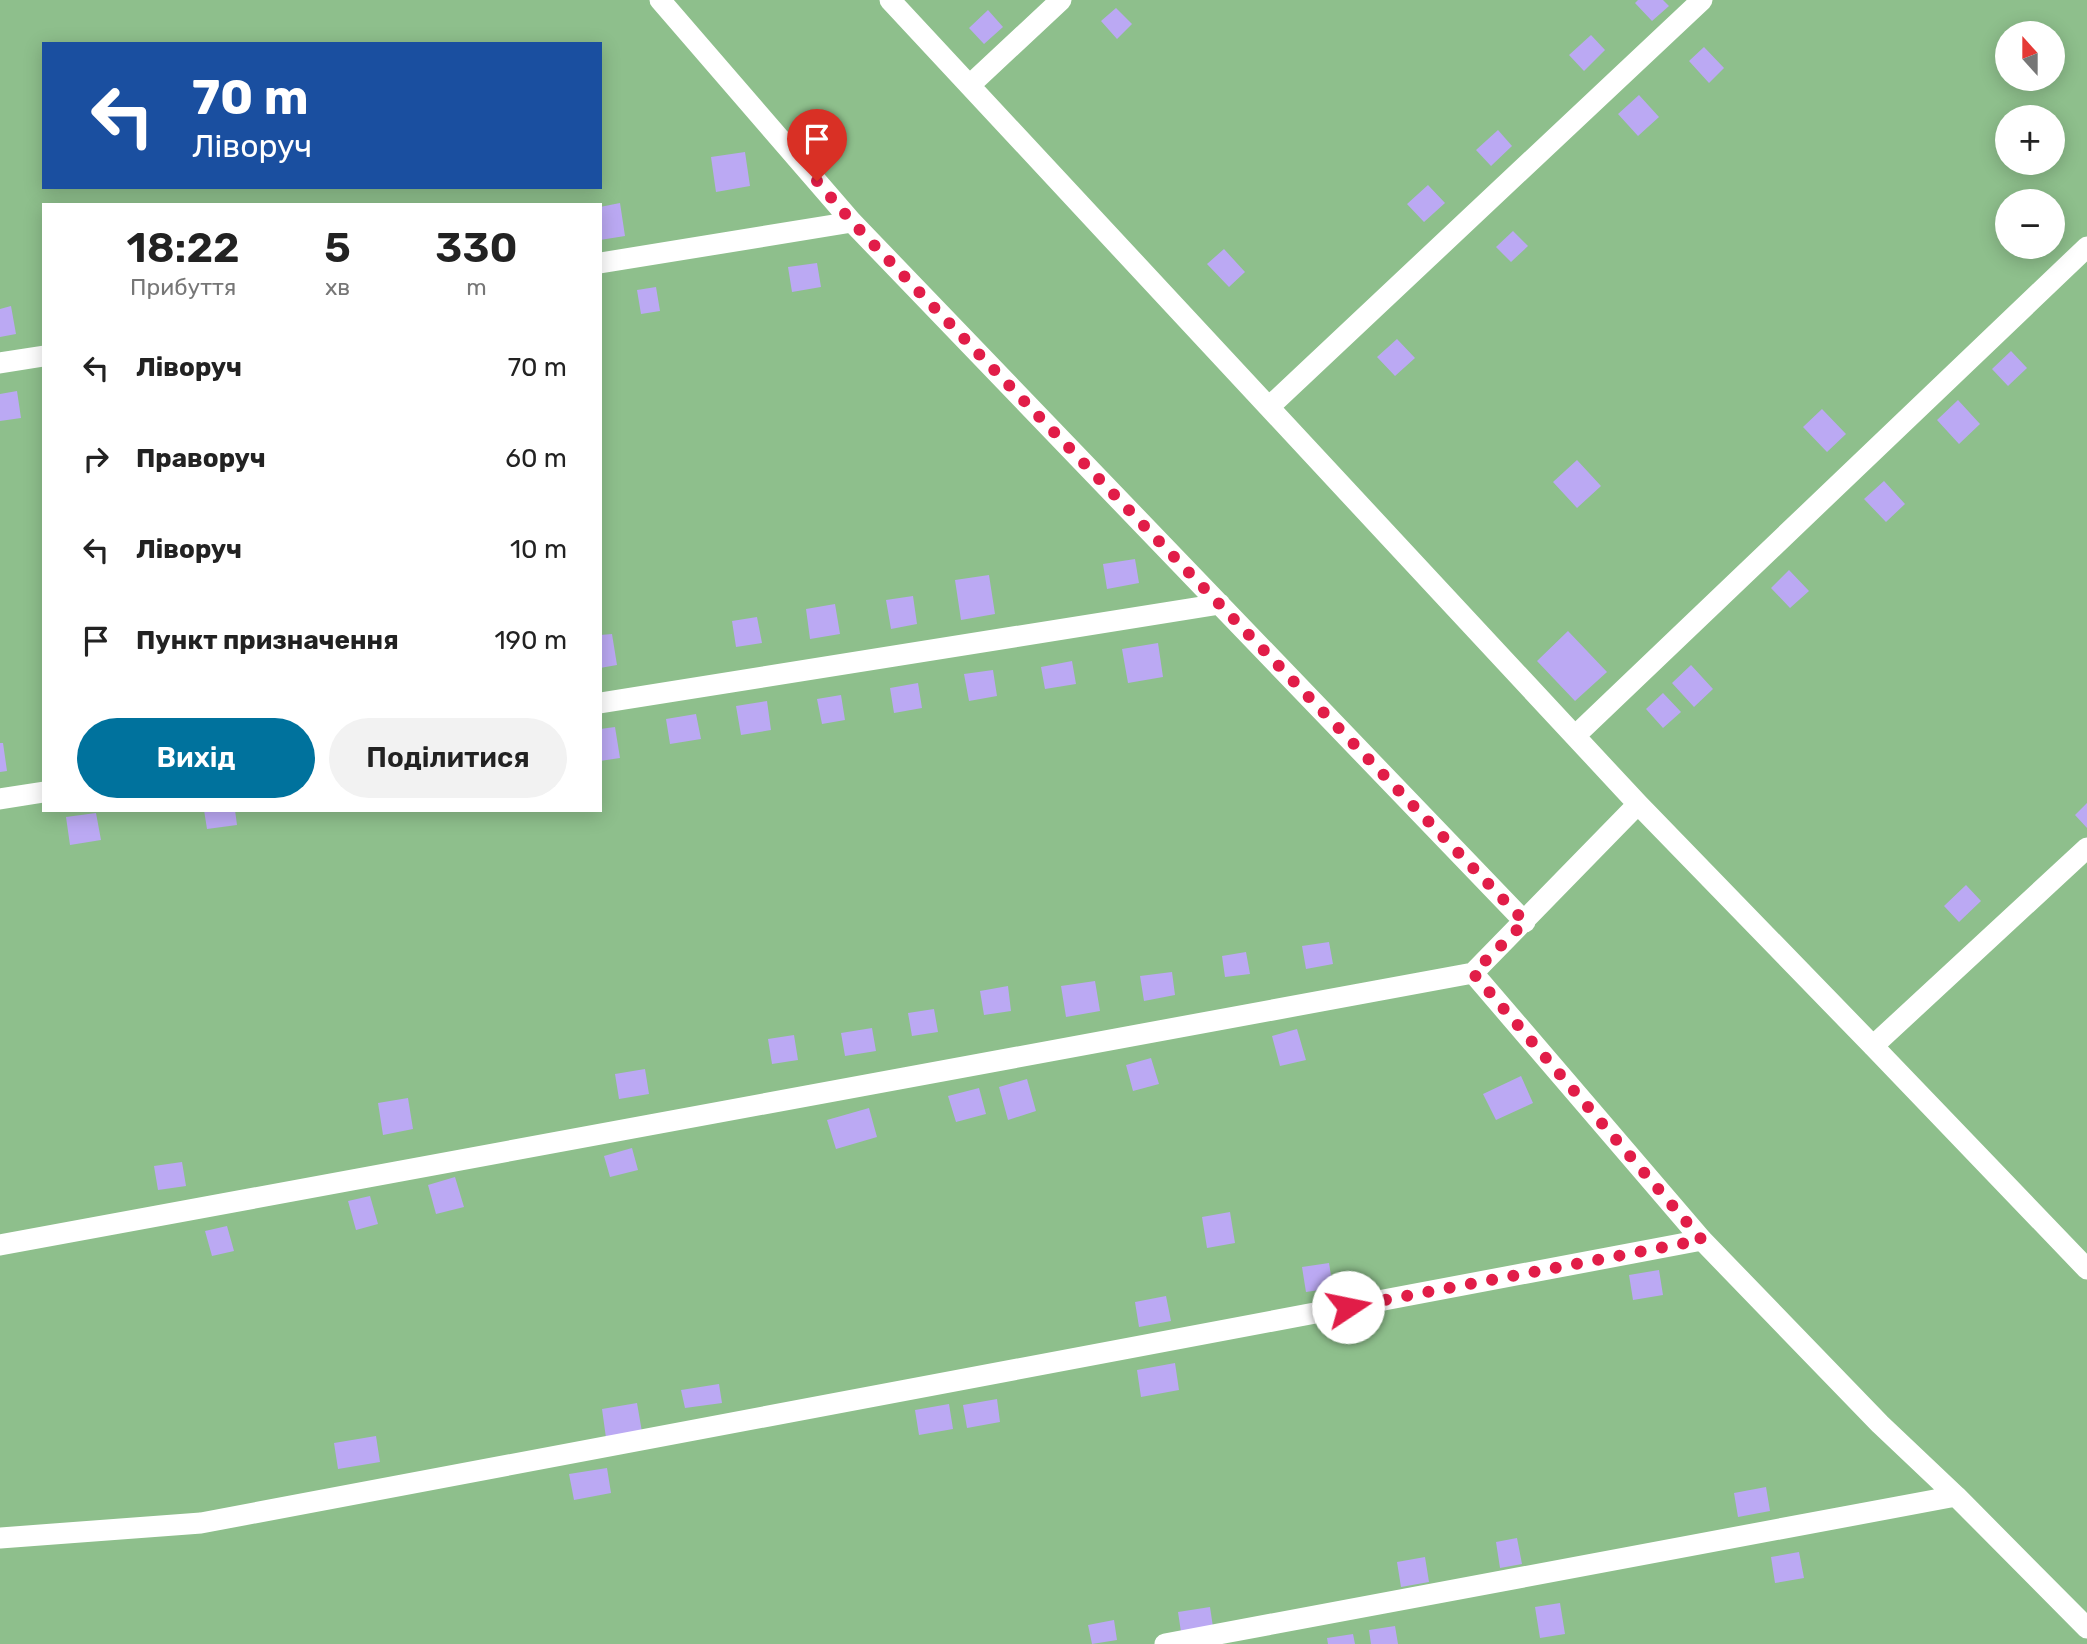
<!DOCTYPE html>
<html lang="uk">
<meta charset="utf-8">
<style>
:root{--surface:#fff;--page:#f2f2f2;--text:#222;--muted:#767676;--accent:#00729d}
body{margin:0;font-family:Rubik,sans-serif;background:var(--page);color:var(--text);height:100vh;display:flex;flex-direction:column;font-size:26px;white-space:nowrap}
*{box-sizing:border-box;margin:0}
p{font-size:23px;color:var(--muted)}
.icon{flex:none;width:38px;height:38px;fill:none;stroke:currentColor;stroke-width:2;stroke-linecap:round;stroke-linejoin:round}
.map{position:relative;flex:1;overflow:hidden}
.details{position:absolute;left:42px;top:203px;width:560px;height:609px;display:flex;flex-direction:column;background:var(--surface);border-radius:0px;box-shadow:0 4px 18px #0003}
.details>*{flex:none}
.banner{position:absolute;left:42px;top:42px;width:560px;height:147px;border-radius:0px;box-shadow:0 4px 18px #0003;background:#1a4fa0;color:#fff;overflow:hidden}
.needle{width:46px;rotate:339deg}
.tools{position:absolute;left:1995px;top:21px;display:grid;gap:14px}
.tools a{display:grid;place-items:center;width:70px;height:70px;border-radius:50%;background:var(--surface);box-shadow:0 4px 18px #0003;font-size:35px}
.pin{position:absolute;display:grid;place-items:center;width:60px;height:60px;color:#fff;margin:-72px -30px;border-radius:50% 50% 50% 0;rotate:-45deg;box-shadow:0 0 7px #0007}
.pin .icon{rotate:45deg}
.me{position:absolute;width:77px;margin:-38px;rotate:79deg;stroke-linejoin:round;filter:drop-shadow(0 0 5px #0008)}
.turn{display:flex;align-items:center;gap:24px;height:147px;padding:0 35px;font-size:32px}
.turn .icon{width:91px;height:91px;stroke-width:2.5}
.turn b{display:block;font-size:49px;line-height:60px}
.eta{display:flex;justify-content:space-evenly;align-items:center;height:119px;text-align:center}
.eta b{font-size:42px;font-weight:600;line-height:49px}
.action{display:flex;gap:14px;margin-top:auto;padding:14px 35px}
.action a{flex:1;height:80px;border-radius:42px;background:var(--accent);color:#fff;font-size:28px;font-weight:600;line-height:80px;text-align:center}
.action a+a{background:var(--page);color:var(--text)}
ul{padding:0;list-style:none}
li{display:flex;align-items:center;gap:21px;height:91px;padding:0 35px}
li div{flex:1}
li b{display:block;font-size:26px}
li em{font-style:normal}
.map>svg:first-child{display:block}
.green{fill:#8ebf8c;fill-rule:evenodd}
.building{fill:#bba9f3}
.lines{fill:none;stroke-linecap:round;stroke-linejoin:round}
.service{stroke:#fff;stroke-width:21}
.route{stroke:#e11d48;stroke-width:12;stroke-dasharray:0 21.6}
</style>
<div class="map">
<svg width="2087" height="1644" viewBox="0 0 2087 1644">
<rect width="100%" height="100%" fill="#e2dbff"/>
<path class="green" d="M0 0H2087V1644H0ZM2007 33H2053V79H2007ZM44 44H600V187H44ZM2007 117H2053V163H2007ZM2007 201H2053V247H2007ZM44 205H600V810H44Z"/>
<path class="building" d="M1638 0H1663L1669 6 1652 21 1635 3Z
M1116 8 1132 24 1117 39 1101 21Z
M988 10 1003 27 984 44 969 28Z
M1591 35 1605 50 1584 71 1569 55Z
M1704 47 1724 68 1709 83 1689 61Z
M1639 95 1659 117 1638 136 1618 114Z
M1498 130 1512 146 1491 166 1476 150Z
M745 152 750 186 716 192 711 157Z
M1428 185 1445 203 1424 222 1407 204Z
M620 203 625 236 600 240V207Z
M1513 231 1528 246 1511 262 1496 247Z
M1224 249 1245 272 1229 287 1207 264Z
M817 263 821 287 792 292 788 267Z
M656 287 660 311 641 314 637 290Z
M11 306 16 334 0 337V309Z
M1397 339 1415 358 1395 376 1377 357Z
M2011 351 2027 368 2008 386 1992 369Z
M17 391 21 418 0 421V394Z
M1958 400 1980 424 1959 444 1937 420Z
M1822 409 1846 434 1827 452 1803 427Z
M1577 460 1601 486 1577 508 1553 482Z
M1884 481 1905 504 1886 522 1864 499Z
M1135 559 1139 583 1107 589 1103 564Z
M1789 570 1809 591 1790 608 1771 588Z
M989 575 995 614 961 620 955 580Z
M913 596 917 624 891 629 886 600Z
M835 604 840 634 810 639 806 609Z
M757 617 762 643 736 647 732 621Z
M1568 631 1607 672 1575 701 1537 661Z
M612 634 617 665 600 668V635Z
M1158 643 1163 677 1128 683 1122 649Z
M1072 661 1076 684 1045 689 1041 667Z
M1691 665 1713 689 1694 707 1672 683Z
M993 670 997 696 969 701 964 674Z
M918 683 922 708 894 713 890 688Z
M1663 693 1681 712 1663 728 1646 709Z
M841 695 845 720 822 724 817 699Z
M767 701 771 730 741 735 736 706Z
M696 714 701 739 670 744 666 719Z
M615 727 620 758 600 761V729Z
M0 743H3L7 771 0 772Z
M2087 803V828L2075 815Z
M204 810H235L237 825 207 829Z
M96 813 101 840 70 845 66 817Z
M1966 885 1981 901 1959 922 1944 906Z
M1329 942 1333 964 1306 969 1302 946Z
M1246 952 1250 974 1225 977 1222 956Z
M1172 972 1175 995 1144 1001 1140 976Z
M1095 981 1100 1011 1066 1017 1061 986Z
M1008 986 1011 1011 984 1015 980 991Z
M934 1009 938 1032 912 1036 908 1013Z
M872 1028 876 1051 845 1056 841 1033Z
M1297 1029 1306 1060 1280 1066 1272 1036Z
M794 1035 798 1060 772 1064 768 1039Z
M1151 1058 1159 1084 1133 1091 1126 1065Z
M645 1069 649 1094 619 1099 615 1074Z
M1521 1076 1533 1103 1496 1120 1483 1094Z
M1027 1079 1036 1111 1008 1120 999 1087Z
M979 1088 986 1114 956 1122 948 1096Z
M408 1098 413 1129 383 1135 378 1103Z
M869 1108 877 1137 836 1149 827 1120Z
M632 1148 638 1170 610 1177 604 1156Z
M182 1162 186 1186 158 1190 154 1166Z
M455 1177 464 1207 436 1214 428 1185Z
M370 1196 378 1224 356 1230 348 1201Z
M1230 1212 1235 1243 1207 1248 1202 1217Z
M227 1226 234 1251 212 1256 205 1231Z
M1329 1263 1333 1288 1306 1292 1302 1267Z
M1659 1270 1663 1295 1633 1300 1629 1275Z
M1166 1296 1171 1321 1139 1327 1135 1302Z
M1175 1363 1179 1390 1141 1397 1137 1370Z
M719 1384 722 1403 685 1408 681 1390Z
M997 1399 1000 1422 967 1428 963 1405Z
M637 1403 642 1432 606 1438 602 1409Z
M949 1404 953 1429 919 1435 915 1410Z
M376 1436 380 1462 338 1469 334 1443Z
M607 1468 611 1493 574 1500 569 1474Z
M1766 1487 1770 1511 1738 1517 1734 1493Z
M1517 1538 1522 1564 1500 1568 1496 1542Z
M1799 1552 1804 1578 1775 1583 1771 1557Z
M1425 1557 1429 1582 1401 1587 1397 1562Z
M1560 1603 1565 1634 1540 1638 1535 1607Z
M1210 1607 1213 1627 1181 1632 1178 1612Z
M1114 1620 1117 1640 1092 1644 1088 1625Z
M1395 1626 1398 1644H1371L1369 1630Z
M1353 1634 1355 1644H1328L1327 1638Z"/>
<g class="lines">
<path class="service" d="M660 0 852 222 1525 922
M890 0 1638 804 1873 1046 2087 1269
M970 85 1061 0
M600 263 852 222
M0 363 44 356
M1269 407 1702 0
M600 703 1220 604
M1575 736 2087 247
M0 799 44 792
M1473 973 1702 1240 1880 1424 1956 1496 2087 1628
M1873 1046 2087 848
M0 1245 1473 973 1638 804
M0 1538 201 1523 1702 1240
M1165 1644 1956 1496"/>
</g>
<g class="lines">
<path class="route" d="M817 181 852 222 1525 922 1473 973 1702 1240 1348 1307"/>
</g>
</svg>
<div class="tools">
<a><svg class="needle" viewBox="-14 -14 28 28"><path d="M0-13l5 13h-10z" fill="#e53935"/><path d="M0 13l5-13h-10z" fill="#767676"/></svg></a>
<a>+</a>
<a>−</a>
</div>
<div class="pin" style="left:817px;top:181px;background:#d93025"><svg class="icon" aria-label="arrive" viewBox="0 0 24 24"><path d="M6 21V4h12l-3 4 3 4H6"/></svg></div>
<svg class="me" style="left:1348px;top:1307px" viewBox="-20 -20 40 40"><circle r="19" fill="#fff"/><path d="M0-13L10 11 0 6-10 11z" fill="#e11d48"/></svg>
<div class="banner">
<div class="turn"><svg class="icon" aria-label="left" viewBox="0 0 24 24"><path d="M17 20v-9H6M10 6l-5 5 5 5"/></svg><div><b>70 m</b>Ліворуч</div></div>
</div>
<section class="details">
<div class="eta">
<div><b>18:22</b><p>Прибуття</p></div>
<div><b>5</b><p>хв</p></div>
<div><b>330</b><p>m</p></div>
</div>
<ul>
<li><svg class="icon" aria-label="left" viewBox="0 0 24 24"><path d="M17 20v-9H6M10 6l-5 5 5 5"/></svg><div><b>Ліворуч</b></div><em>70 m</em></li>
<li><svg class="icon" aria-label="right" viewBox="0 0 24 24"><path d="M7 20v-9h11M14 6l5 5-5 5"/></svg><div><b>Праворуч</b></div><em>60 m</em></li>
<li><svg class="icon" aria-label="left" viewBox="0 0 24 24"><path d="M17 20v-9H6M10 6l-5 5 5 5"/></svg><div><b>Ліворуч</b></div><em>10 m</em></li>
<li><svg class="icon" aria-label="arrive" viewBox="0 0 24 24"><path d="M6 21V4h12l-3 4 3 4H6"/></svg><div><b>Пункт призначення</b></div><em>190 m</em></li>
</ul>
<div class="action"><a>Вихід</a><a>Поділитися</a></div>
</section>
</div>
